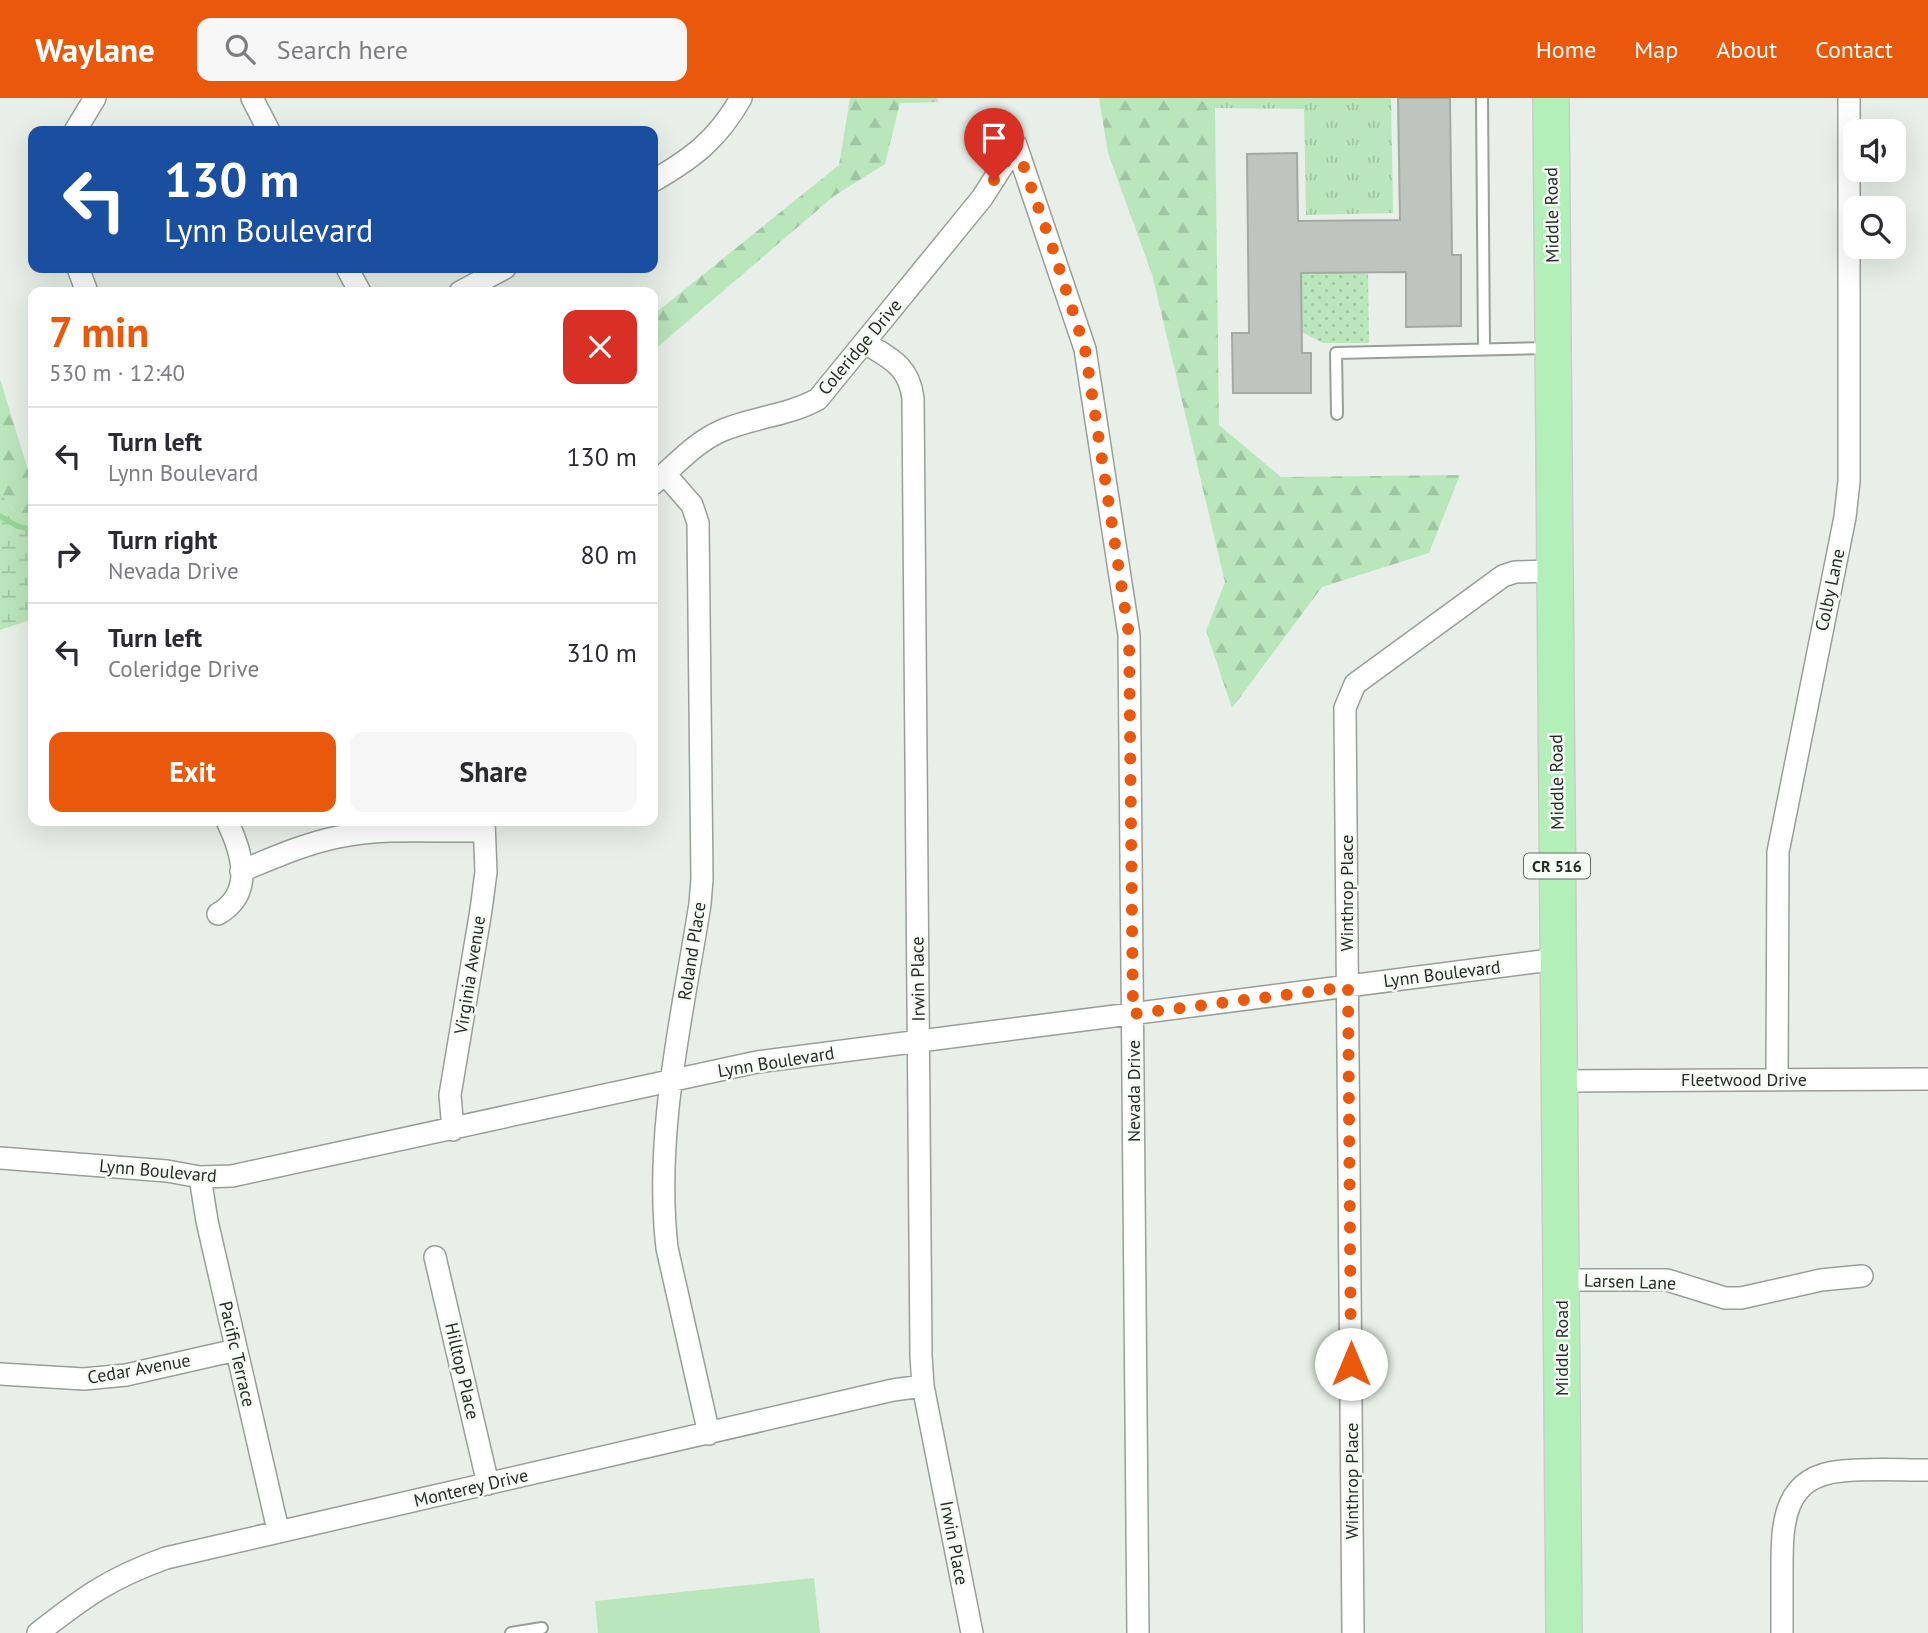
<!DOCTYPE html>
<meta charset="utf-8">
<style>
:root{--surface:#fff;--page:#f7f7f7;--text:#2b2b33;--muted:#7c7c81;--line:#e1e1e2;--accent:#ea580c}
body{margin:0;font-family:"PT Sans",sans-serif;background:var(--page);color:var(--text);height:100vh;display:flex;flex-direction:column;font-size:26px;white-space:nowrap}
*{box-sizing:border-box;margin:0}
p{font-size:23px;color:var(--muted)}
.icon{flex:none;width:38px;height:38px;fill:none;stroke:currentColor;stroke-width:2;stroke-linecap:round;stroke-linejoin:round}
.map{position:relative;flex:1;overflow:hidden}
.side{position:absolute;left:28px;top:189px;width:630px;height:539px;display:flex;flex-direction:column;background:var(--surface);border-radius:14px;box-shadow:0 7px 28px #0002}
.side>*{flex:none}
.hud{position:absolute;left:28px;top:28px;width:630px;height:147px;border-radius:14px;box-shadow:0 7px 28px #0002;background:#1a4fa0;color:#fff;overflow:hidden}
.buttons{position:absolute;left:1843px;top:21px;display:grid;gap:14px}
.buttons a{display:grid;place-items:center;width:63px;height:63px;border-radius:14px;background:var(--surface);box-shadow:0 7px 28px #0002;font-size:35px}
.pin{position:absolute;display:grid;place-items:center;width:60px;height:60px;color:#fff;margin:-72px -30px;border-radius:50% 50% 50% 0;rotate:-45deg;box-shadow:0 0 7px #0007}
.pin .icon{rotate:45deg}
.me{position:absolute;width:77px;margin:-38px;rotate:0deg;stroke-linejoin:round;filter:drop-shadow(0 0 5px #0008)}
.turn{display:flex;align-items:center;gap:24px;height:147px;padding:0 21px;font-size:32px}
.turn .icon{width:91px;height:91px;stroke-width:2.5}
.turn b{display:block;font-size:49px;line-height:60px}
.round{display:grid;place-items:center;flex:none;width:74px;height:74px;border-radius:14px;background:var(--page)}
.head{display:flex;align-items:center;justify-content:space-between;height:119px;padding:0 21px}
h1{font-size:42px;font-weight:600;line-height:52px;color:var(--accent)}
.primary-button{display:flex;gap:14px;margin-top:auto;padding:14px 21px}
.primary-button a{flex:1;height:80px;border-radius:14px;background:var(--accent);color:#fff;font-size:28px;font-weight:600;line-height:80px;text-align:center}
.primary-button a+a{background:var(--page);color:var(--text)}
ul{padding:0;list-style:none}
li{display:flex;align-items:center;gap:21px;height:98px;padding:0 21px;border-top:2px solid var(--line)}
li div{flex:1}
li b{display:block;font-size:26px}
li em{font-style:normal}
header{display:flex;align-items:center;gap:42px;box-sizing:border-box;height:98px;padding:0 35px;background:var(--accent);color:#fff}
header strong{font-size:33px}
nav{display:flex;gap:38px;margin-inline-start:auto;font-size:24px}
.search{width:490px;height:63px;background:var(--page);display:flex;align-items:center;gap:18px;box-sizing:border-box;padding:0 24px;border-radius:14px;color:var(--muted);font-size:26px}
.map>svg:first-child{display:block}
.grass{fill:url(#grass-dots)}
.forest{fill:url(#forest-firs)}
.wetland{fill:url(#wetland-marsh)}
.park{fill:url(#park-tufts)}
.pitch{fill:#bae6bc}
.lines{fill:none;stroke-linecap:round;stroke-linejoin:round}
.stream{stroke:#96d69a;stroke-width:5}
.building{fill:#bec5be;stroke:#a3aaa3;stroke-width:2}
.lane-casing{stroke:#989f99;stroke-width:14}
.street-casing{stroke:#989f99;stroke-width:24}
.primary-casing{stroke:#ccc;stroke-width:38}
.lane{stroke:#fff;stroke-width:10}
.street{stroke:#fff;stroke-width:21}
.primary{stroke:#b3efb9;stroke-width:35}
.route{stroke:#ea580c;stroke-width:12;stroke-dasharray:0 21.6}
.labels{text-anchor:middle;stroke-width:5;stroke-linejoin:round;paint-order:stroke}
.shield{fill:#f5fcf5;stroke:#666a66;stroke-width:2}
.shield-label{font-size:16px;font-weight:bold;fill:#292b29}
.street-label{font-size:18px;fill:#292b29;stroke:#f5fcf5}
</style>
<header>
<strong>Waylane</strong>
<div class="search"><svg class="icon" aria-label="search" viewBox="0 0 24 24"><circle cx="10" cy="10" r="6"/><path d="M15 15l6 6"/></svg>Search here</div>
<nav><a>Home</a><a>Map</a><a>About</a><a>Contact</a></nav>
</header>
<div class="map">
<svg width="1928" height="1535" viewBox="0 0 1928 1535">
<defs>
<pattern id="grass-dots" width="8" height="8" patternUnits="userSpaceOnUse" patternTransform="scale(1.75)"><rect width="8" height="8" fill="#bae6bc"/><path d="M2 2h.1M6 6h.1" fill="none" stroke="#a0c5a2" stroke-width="1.8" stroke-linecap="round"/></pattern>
<pattern id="forest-firs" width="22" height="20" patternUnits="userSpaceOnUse" patternTransform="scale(1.75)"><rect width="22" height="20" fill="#bae6bc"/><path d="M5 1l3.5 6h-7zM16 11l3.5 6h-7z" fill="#a0c5a2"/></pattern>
<pattern id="wetland-marsh" width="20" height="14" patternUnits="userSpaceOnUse" patternTransform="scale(1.75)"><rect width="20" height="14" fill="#bae6bc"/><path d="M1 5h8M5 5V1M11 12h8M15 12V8" fill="none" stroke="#a0c5a2"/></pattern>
<pattern id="park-tufts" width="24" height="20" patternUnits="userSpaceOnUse" patternTransform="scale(1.75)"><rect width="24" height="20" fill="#bae6bc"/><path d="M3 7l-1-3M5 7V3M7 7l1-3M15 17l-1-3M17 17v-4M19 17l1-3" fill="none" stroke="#a0c5a2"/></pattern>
</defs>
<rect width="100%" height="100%" fill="#e8efe8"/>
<path class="grass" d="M1368 174 1369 245H1323L1302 234 1301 175Z"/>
<path class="forest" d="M850 0H937L939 4 900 5 885 66 834 98 653 253V217L839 67Z
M1099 0H1197L1215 10 1219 327 1281 379 1460 377 1429 455 1322 489 1232 610 1206 533 1225 484 1152 176 1108 55Z
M0 281 28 372 33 373V423L22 421 0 395Z"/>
<path class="wetland" d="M0 395 22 421 33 423V507L30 522 0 532Z"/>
<path class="park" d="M1197 0H1391L1393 115 1306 117 1304 11 1215 10Z"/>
<path class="pitch" d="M814 1480 820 1535H598L595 1503Z"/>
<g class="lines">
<path class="stream" d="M0 418 17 428 33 432"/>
</g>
<path class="building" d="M1398 0H1450L1452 157H1461V228L1406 229V174L1301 175 1302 255H1311V295H1233L1232 235H1249L1247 56 1297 55 1298 123 1400 122Z"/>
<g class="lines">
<defs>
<path id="lane" d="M1482 0 1484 251
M1337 316 1336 255 1547 250
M511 1535 542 1530"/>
<path id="street" d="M252 0 269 33
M75 33 95 0
M1016 47 1085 251 1129 537 1138 1535
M653 83C693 60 718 41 741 0
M78 170 87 194
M347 170 360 194
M460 194 505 170
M865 245C890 260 909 268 913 300L921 1258 923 1288 972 1535
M665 376 692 407 698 425 702 781 700 806C682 920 654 1035 667 1150L709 1336
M653 386C675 368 694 345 721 333 752 319 788 318 818 301L982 100 1016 47
M241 773C273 760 304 746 338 739 385 729 437 734 484 733
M218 816C255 795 242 754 227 723
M1777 981 1778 754 1845 419 1849 383V0
M1560 983 1928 981
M453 1032 450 997 481 812 486 774 484 723
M0 1060 167 1073 200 1079 232 1078 757 964 1558 861
M200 1079 207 1123 278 1432
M435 1159 488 1386
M1562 1182H1667L1725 1200H1741L1821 1182 1862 1178
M0 1276 84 1281 126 1277 236 1252
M38 1535C84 1499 110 1480 166 1460L893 1292 923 1288
M1353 1535 1345 610 1355 586 1503 478 1515 474 1555 473
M1782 1535C1782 1513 1782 1492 1782 1470 1782 1425 1783 1378 1842 1373 1870 1370 1900 1372 1928 1372"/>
<path id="primary" d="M1551 0 1564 1535"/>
</defs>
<use href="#lane" class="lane-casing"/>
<use href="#street" class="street-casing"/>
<use href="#primary" class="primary-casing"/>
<use href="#lane" class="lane"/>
<use href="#street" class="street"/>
<use href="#primary" class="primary"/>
</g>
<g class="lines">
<path class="route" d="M994 82 1016 47 1051 145 1085 251 1129 537 1133 916 1348 889 1351 1266"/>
</g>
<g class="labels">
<rect class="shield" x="1524" y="755.5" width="66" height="25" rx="5"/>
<g class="shield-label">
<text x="1557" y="774">CR 516</text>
</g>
<g class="street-label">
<text transform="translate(1552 117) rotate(-91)" y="6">Middle Road</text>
<text transform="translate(860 249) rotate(-50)" y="6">Coleridge Drive</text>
<text transform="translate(1830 492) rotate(-78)" y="6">Colby Lane</text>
<text transform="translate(1557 684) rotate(-91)" y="6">Middle Road</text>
<text transform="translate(1347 795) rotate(-90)" y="6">Winthrop Place</text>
<text transform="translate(692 853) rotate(-81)" y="6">Roland Place</text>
<text transform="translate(1442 876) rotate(-7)" y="6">Lynn Boulevard</text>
<text transform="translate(470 877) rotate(-81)" y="6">Virginia Avenue</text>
<text transform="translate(918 881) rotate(-91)" y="6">Irwin Place</text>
<text transform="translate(776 964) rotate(-9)" y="6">Lynn Boulevard</text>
<text x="1744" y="988">Fleetwood Drive</text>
<text transform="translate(1134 993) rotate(-90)" y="6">Nevada Drive</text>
<text transform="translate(158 1073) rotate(5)" y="6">Lynn Boulevard</text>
<text transform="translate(1630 1184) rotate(2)" y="6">Larsen Lane</text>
<text transform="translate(1562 1250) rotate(-90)" y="6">Middle Road</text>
<text transform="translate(237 1256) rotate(77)" y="6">Pacific Terrace</text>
<text transform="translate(139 1271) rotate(-10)" y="6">Cedar Avenue</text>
<text transform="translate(462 1273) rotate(77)" y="6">Hilltop Place</text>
<text transform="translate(1352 1383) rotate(-90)" y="6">Winthrop Place</text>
<text transform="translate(471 1390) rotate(-13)" y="6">Monterey Drive</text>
<text transform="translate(954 1445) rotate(79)" y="6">Irwin Place</text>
</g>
</g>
</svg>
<div class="buttons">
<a><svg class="icon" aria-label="sound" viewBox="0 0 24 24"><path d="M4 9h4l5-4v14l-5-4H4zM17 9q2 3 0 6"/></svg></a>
<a><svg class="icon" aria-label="search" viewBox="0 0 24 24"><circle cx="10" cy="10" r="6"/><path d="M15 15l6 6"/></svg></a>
</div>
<div class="pin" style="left:994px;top:82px;background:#d93025"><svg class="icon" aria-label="arrive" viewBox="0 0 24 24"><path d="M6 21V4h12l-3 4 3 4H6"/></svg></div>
<svg class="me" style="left:1351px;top:1266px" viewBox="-20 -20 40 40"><circle r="19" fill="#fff"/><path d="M0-13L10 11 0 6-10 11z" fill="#ea580c"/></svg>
<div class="hud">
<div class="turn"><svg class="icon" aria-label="left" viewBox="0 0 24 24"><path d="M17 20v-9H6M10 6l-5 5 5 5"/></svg><div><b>130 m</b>Lynn Boulevard</div></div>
</div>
<section class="side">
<div class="head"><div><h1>7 min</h1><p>530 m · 12:40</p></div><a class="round" style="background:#d93025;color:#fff"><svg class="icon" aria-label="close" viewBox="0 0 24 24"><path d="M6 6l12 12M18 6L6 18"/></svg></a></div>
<ul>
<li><svg class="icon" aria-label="left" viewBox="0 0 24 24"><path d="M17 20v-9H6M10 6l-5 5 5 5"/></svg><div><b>Turn left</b><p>Lynn Boulevard</p></div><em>130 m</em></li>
<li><svg class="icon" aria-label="right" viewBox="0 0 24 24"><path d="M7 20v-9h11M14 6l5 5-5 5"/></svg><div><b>Turn right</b><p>Nevada Drive</p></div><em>80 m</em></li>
<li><svg class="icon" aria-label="left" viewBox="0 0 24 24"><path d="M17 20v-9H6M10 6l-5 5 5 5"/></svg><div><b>Turn left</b><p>Coleridge Drive</p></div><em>310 m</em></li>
</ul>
<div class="primary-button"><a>Exit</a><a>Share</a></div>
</section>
</div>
